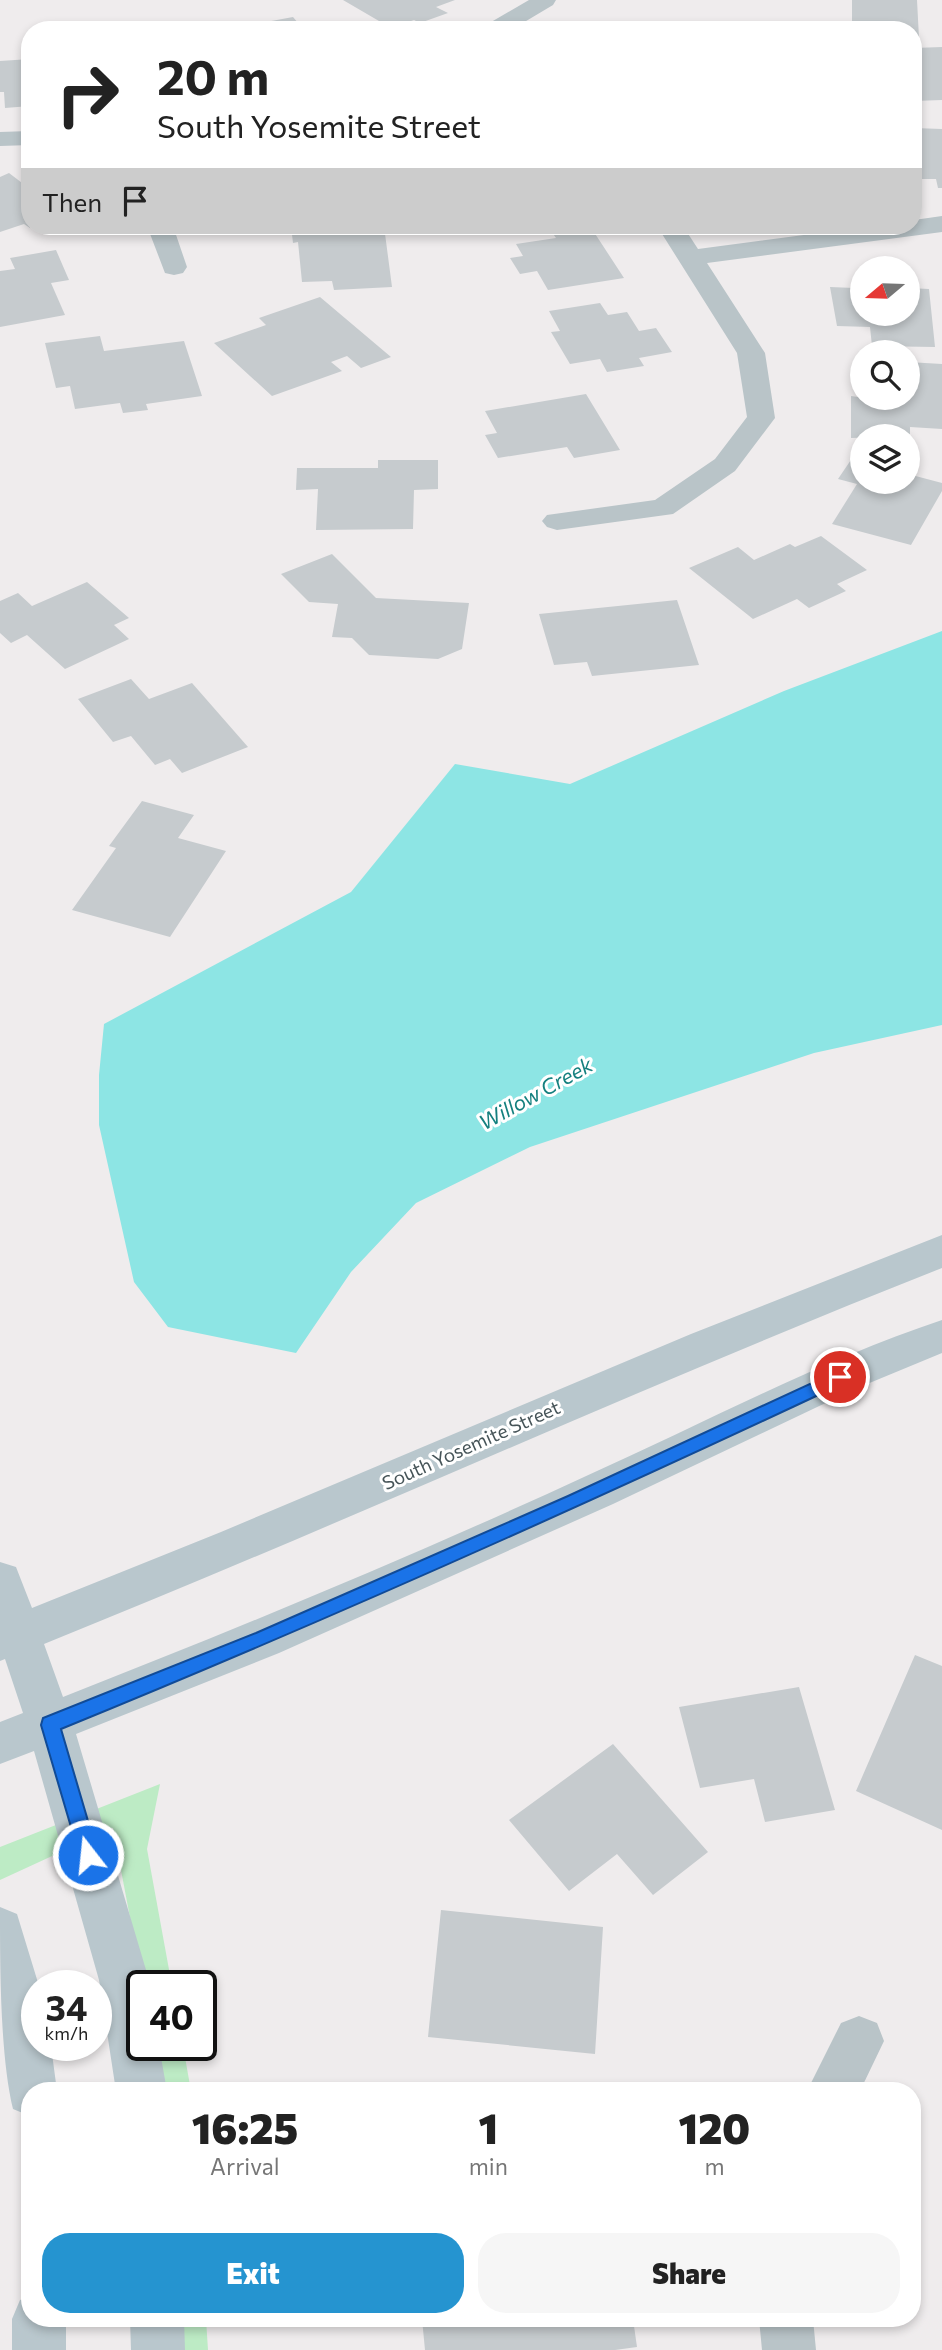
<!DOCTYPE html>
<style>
:root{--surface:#fff;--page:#f6f6f6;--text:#222;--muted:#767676;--accent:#2594d0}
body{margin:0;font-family:Commissioner,sans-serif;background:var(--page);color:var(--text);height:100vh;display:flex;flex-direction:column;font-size:26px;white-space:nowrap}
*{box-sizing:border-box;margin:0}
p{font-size:23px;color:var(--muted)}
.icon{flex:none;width:38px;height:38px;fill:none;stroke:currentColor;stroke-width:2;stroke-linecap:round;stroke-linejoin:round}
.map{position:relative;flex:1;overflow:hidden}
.side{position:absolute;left:21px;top:2082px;width:900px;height:245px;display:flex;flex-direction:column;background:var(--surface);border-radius:28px;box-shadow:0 4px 10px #0003}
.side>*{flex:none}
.guide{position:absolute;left:21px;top:21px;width:901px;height:214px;border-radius:28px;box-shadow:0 4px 10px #0003;background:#fff;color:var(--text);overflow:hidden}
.needle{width:46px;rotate:251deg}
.buttons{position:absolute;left:850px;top:256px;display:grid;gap:14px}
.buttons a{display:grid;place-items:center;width:70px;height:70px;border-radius:50%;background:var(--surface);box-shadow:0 4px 10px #0003;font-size:35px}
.speed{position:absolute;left:21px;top:1970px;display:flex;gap:14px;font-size:35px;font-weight:700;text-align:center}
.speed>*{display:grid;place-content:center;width:91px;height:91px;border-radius:50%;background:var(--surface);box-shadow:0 4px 10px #0003;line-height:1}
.speed small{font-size:18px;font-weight:400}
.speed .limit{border:4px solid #111;border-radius:10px;background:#fff;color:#111}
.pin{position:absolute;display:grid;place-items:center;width:60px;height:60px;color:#fff;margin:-30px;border:4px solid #fff;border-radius:50%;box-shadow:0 2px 7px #0007}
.me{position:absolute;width:77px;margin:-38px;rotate:344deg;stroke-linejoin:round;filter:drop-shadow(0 0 5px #0008)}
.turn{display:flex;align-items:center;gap:24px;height:147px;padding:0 21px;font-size:32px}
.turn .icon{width:91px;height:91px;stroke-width:2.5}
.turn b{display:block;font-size:49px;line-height:60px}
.then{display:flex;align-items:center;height:66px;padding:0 21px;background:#0003;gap:14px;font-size:26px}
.eta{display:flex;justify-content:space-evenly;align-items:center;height:119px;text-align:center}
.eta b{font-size:42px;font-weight:800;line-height:49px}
.primary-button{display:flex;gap:14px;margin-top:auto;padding:14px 21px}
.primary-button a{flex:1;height:80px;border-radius:28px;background:var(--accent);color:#fff;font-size:28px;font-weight:800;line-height:80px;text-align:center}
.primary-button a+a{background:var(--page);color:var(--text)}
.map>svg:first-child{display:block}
.green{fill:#bdebc5}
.water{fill:#8de5e4}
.building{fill:#c6cbce}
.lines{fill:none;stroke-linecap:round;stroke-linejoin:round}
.street{fill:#b9c4c8;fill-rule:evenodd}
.secondary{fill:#b9c7cd;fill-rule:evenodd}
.route{fill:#1a73e8;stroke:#114b97;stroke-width:2}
.labels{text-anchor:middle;stroke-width:6;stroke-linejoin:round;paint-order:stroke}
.street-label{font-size:19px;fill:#465458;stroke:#fff}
.water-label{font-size:21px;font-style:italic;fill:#15807f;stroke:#fff}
</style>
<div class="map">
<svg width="942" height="2350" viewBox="0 0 942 2350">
<rect width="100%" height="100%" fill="#efeced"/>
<path class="green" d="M160 1784 147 1849 172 1986H143L113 1828 0 1880V1847Z
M155 2046H183L191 2091H164Z
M178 2319H206L208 2350H179Z"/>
<path class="water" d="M942 631V1025L814 1053 530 1147 416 1203 351 1272 296 1353 168 1327 134 1282 99 1125V1075L104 1024 351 892 455 764 570 784 784 691Z"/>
<path class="building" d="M343 0H455L436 7 448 13 420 23 414 20 391 28Z
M852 0H917L919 38H914V30H852Z
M293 17 304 30H242L239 27Z
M668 21H689L693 30H584Z
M942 47V100L914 101V48Z
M30 59V106L5 108 4 92H0V61Z
M914 128 942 129V188H938L936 179H919L914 151Z
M9 173 30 189V228L24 224 0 232V177Z
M291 226H336L337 228 384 226 392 287 334 290 332 281 302 282 298 242 293 243Z
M560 226H590L624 278 548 290 537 271 520 274 510 258 523 256 516 244 556 238 549 228Z
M56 250 69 280 51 283 65 315 0 327V271L15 269 10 258Z
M854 278H863V313H908V288L929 289 935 347 872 346 870 327 837 326 830 287 854 288Z
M320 297 391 357 361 368 347 356 331 362 342 371 272 396 214 343 266 325 259 318Z
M600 303 608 315 627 312 639 331 656 328 672 352 639 358 644 366 607 372 600 359 570 364 551 332 560 331 549 311Z
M100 336 104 351 184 341 202 396 146 404 148 410 123 413 120 403 75 409 70 386 56 388 45 343Z
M908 362 942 364V429L910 427V436L851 438V396L858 397V371H863V397H908Z
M586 394 620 450 574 458 567 447 498 458 485 435 497 433 485 411Z
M859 448 863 449V481H908V474L942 483V491L911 545 832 524 857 484 838 479Z
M378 460H438V489L414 490 413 529 316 530 318 489 296 490 297 468H378Z
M821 536 867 570 837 584 846 591 809 608 797 599 753 619 689 568 738 547 754 560 790 544 795 547Z
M332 554 376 598 469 603 462 649 438 659 369 655 352 638 332 637 338 604 309 602 281 574Z
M87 582 129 618 114 625 129 639 65 669 27 635 11 643 0 633V601L18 593 32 606Z
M677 600 699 665 592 676 587 662 554 665 539 614Z
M131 679 149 699 192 683 248 747 182 773 170 759 155 765 131 736 113 742 78 699Z
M142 801 194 815 178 838 226 851 170 937 72 910 116 848 109 846Z
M915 1655 942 1666V1830L856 1791Z
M799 1687 835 1810 765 1822 754 1779 700 1788 679 1707Z
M613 1744 708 1852 653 1895 617 1854 569 1891 509 1820Z
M441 1910 603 1927 595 2054 428 2037Z
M422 2319H633L637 2347 615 2350H425Z"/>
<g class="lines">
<path class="street" d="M529 0H556L553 5 511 30H483L486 25Z
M30 131V145L0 146V132Z
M942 216V232L707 263 765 353 775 418 735 471 673 514 557 530 547 527 542 521 547 515 655 500 715 459 747 417 737 353 657 226H683L698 249 872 226H914V220Z
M147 226H173L187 267 183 273 174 275 165 273Z
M859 2016 877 2023 884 2041 860 2091H807L841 2023Z
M759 2319H813L816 2350H762Z"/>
<path class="secondary" d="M942 1235V1268C640 1387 345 1523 44 1644L63 1697C239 1628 413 1556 584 1477 703 1424 819 1361 942 1320V1353L855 1389 613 1504 279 1653 76 1734 149 1980 150 1986H142V2046H159L167 2091H116L99 1980 34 1751 0 1764V1722L23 1713 5 1659 0 1661V1562L16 1567 32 1608 221 1532 691 1334Z
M0 1907 17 1914 39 1986H37V2046H51L57 2091H30V2116L13 2109C0 2055 0 1967 0 1907Z
M30 2296V2319H66V2350H12V2319L20 2300Z
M130 2319H184L185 2350H131Z"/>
</g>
<path class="route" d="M840 1370 846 1372 849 1377 846 1382C587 1504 326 1621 61 1729L98 1855 95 1861 88 1864 81 1861 41 1725 43 1718 256 1633 568 1496Z"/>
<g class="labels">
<g class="street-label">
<text transform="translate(471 1445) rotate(-24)" y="7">South Yosemite Street</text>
</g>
<g class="water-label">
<text transform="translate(536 1094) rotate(-29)" y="7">Willow Creek</text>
</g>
</g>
</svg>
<div class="buttons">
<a><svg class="needle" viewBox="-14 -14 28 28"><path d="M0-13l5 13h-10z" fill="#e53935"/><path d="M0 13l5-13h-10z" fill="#767676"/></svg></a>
<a><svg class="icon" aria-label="search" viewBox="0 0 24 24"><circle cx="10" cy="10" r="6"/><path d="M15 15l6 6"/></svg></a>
<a><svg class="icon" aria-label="layers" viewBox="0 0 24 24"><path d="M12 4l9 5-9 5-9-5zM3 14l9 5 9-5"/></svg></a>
</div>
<div class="speed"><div>34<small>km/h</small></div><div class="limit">40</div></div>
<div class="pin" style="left:840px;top:1377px;background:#d93025"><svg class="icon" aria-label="arrive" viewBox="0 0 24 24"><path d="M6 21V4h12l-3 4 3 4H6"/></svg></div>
<svg class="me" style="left:88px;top:1855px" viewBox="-20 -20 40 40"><circle r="17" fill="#1a73e8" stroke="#fff" stroke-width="3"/><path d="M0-11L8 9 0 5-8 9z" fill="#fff"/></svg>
<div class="guide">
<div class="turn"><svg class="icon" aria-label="right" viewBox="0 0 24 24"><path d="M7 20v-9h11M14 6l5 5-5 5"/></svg><div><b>20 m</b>South Yosemite Street</div></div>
<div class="then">Then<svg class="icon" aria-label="arrive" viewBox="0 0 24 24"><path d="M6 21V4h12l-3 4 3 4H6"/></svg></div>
</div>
<section class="side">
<div class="eta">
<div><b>16:25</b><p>Arrival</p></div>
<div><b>1</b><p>min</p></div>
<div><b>120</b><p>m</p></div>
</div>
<div class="primary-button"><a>Exit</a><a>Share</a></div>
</section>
</div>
